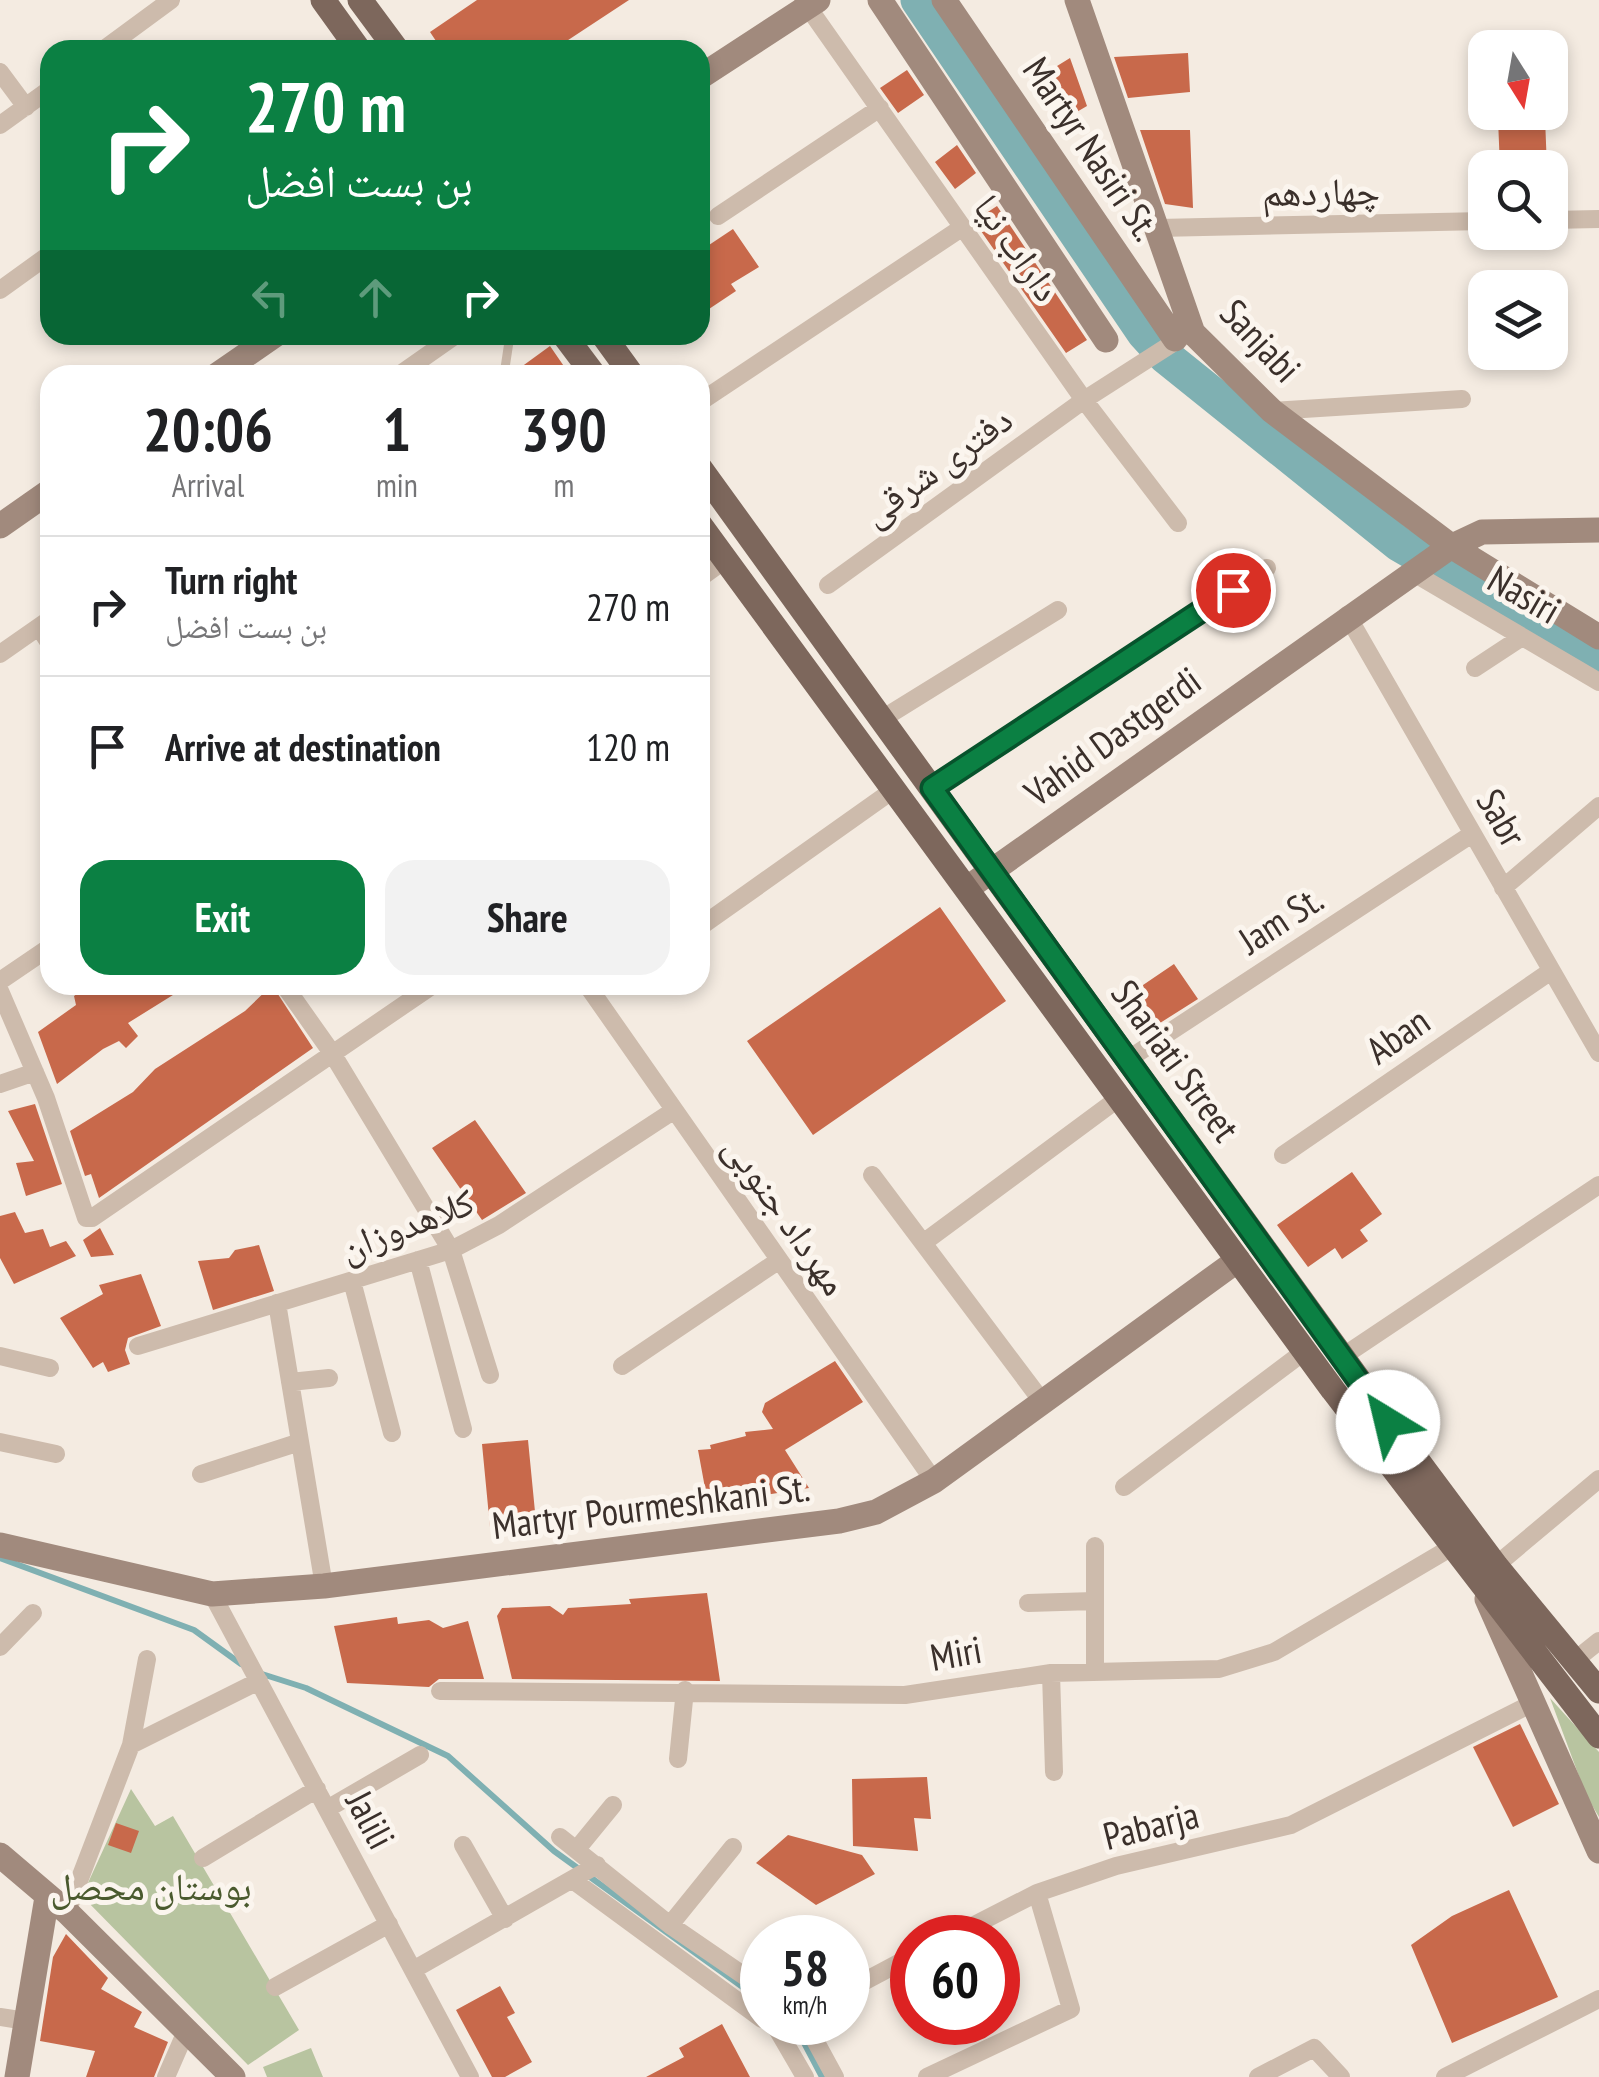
<!DOCTYPE html>
<meta charset="utf-8">
<style>
:root{--surface:#fff;--page:#f2f2f2;--text:#202124;--muted:#757577;--line:#e0e0e0;--accent:#0b8043}
body{margin:0;font-family:"PT Sans Narrow","Noto Naskh Arabic",sans-serif;background:var(--page);color:var(--text);height:100vh;display:flex;flex-direction:column;font-size:38px;white-space:nowrap}
*{box-sizing:border-box;margin:0}
p{font-size:32px;color:var(--muted)}
.icon{flex:none;width:55px;height:55px;fill:none;stroke:currentColor;stroke-width:2;stroke-linecap:round;stroke-linejoin:round}
.map{position:relative;flex:1;overflow:hidden}
.drawer{position:absolute;left:40px;top:365px;width:670px;height:630px;display:flex;flex-direction:column;background:var(--surface);border-radius:30px;box-shadow:0 5px 15px #0003}
.drawer>*{flex:none}
.top-card{position:absolute;left:40px;top:40px;width:670px;height:305px;border-radius:30px;box-shadow:0 5px 15px #0003;background:#0b8043;color:#fff;overflow:hidden}
.needle{width:65px;rotate:169deg}
.buttons{position:absolute;left:1468px;top:30px;display:grid;gap:20px}
.buttons a{display:grid;place-items:center;width:100px;height:100px;border-radius:20px;background:var(--surface);box-shadow:0 5px 15px #0003;font-size:50px}
.speed{position:absolute;left:740px;top:1915px;display:flex;gap:20px;font-size:50px;font-weight:700;text-align:center}
.speed>*{display:grid;place-content:center;width:130px;height:130px;border-radius:50%;background:var(--surface);box-shadow:0 5px 15px #0003;line-height:1}
.speed small{font-size:25px;font-weight:400}
.speed .limit{border:15px solid #d22;background:#fff;color:#111}
.pin{position:absolute;display:grid;place-items:center;width:85px;height:85px;color:#fff;margin:-42px;border:5px solid #fff;border-radius:50%;box-shadow:0 2px 10px #0007}
.me{position:absolute;width:110px;margin:-55px;rotate:324deg;stroke-linejoin:round;filter:drop-shadow(0 0 8px #0008)}
.turn{display:flex;align-items:center;gap:35px;height:210px;padding:0 40px;font-size:45px}
.turn .icon{width:130px;height:130px;stroke-width:2.5}
.turn b{display:block;font-size:70px;line-height:85px}
.lanes{display:flex;align-items:center;height:95px;padding:0 40px;background:#0003;justify-content:center;gap:50px;direction:ltr}
.lanes .off{opacity:.35}
.eta{display:flex;justify-content:space-evenly;align-items:center;height:170px;text-align:center}
.eta b{font-size:60px;font-weight:700;line-height:70px}
.cta{display:flex;gap:20px;margin-top:auto;padding:20px 40px}
.cta a{flex:1;height:115px;border-radius:30px;background:var(--accent);color:#fff;font-size:40px;font-weight:700;line-height:115px;text-align:center}
.cta a+a{background:var(--page);color:var(--text)}
ul{padding:0;list-style:none}
li{display:flex;align-items:center;gap:30px;height:140px;padding:0 40px;border-top:2px solid var(--line)}
li div{flex:1}
li b{display:block;font-size:38px}
li em{font-style:normal}
.map>svg:first-child{display:block}
.green{fill:#b8c4a0}
.lines{fill:none;stroke-linecap:round;stroke-linejoin:round}
.stream{stroke:#7fb0b2;stroke-width:6}
.river{stroke:#7fb0b2;stroke-width:35}
.building{fill:#c8694b}
.lane{stroke:#cdbbac;stroke-width:9}
.street{stroke:#cdbbac;stroke-width:18}
.secondary{stroke:#a18a7d;stroke-width:25}
.primary{stroke:#7d675c;stroke-width:25}
.route-casing{stroke:#07532c;stroke-width:25}
.route{stroke:#0b8043;stroke-width:18}
.labels{text-anchor:middle;stroke-width:10;stroke-linejoin:round;paint-order:stroke}
.street-label{font-size:38px;fill:#3b302b;stroke:#fbf5ee}
.park-label{font-size:38px;fill:#4a5a2e;stroke:#fbf5ee}
</style>
<div class="map">
<svg width="1599" height="2077" viewBox="0 0 1599 2077">
<rect width="100%" height="100%" fill="#f4ebe1"/>
<path class="green" d="M1550 1698 1599 1752V1817L1586 1795Z
M131 1789 155 1826 173 1816 299 2030 248 2065 82 1896Z
M311 2048 323 2077H267L263 2067Z"/>
<g class="lines">
<path class="stream" d="M0 1558 194 1630 241 1664
M262 1674 306 1688 448 1756 554 1851 762 2001
M793 2022 822 2077"/>
<path class="river" d="M918 0 1144 333 1165 356 1399 544 1599 660"/>
</g>
<path class="building" d="M477 0H629L553 50H442L430 32Z
M1188 53 1190 92 1128 98 1114 57Z
M1070 58 1087 106 1063 120 1036 79Z
M907 70 924 95 898 113 880 88Z
M1545 118 1547 168H1500L1498 119Z
M1140 130H1190L1193 208 1165 204Z
M957 145 976 173 955 189 935 162Z
M997 206 1087 340 1066 353 974 221Z
M733 229 759 267 731 284 736 291 700 315V251Z
M550 346 570 375H518L517 370Z
M940 907 1006 1001 813 1135 747 1041Z
M1174 964 1198 999 1141 1035 1118 1002Z
M89 985H189L128 1023 138 1036 126 1048 119 1041 103 1049 57 1084 38 1032 76 1005 74 996Z
M272 985 313 1048 99 1198 91 1174 85 1176 70 1131 133 1092 155 1069 245 1011Z
M35 1104 62 1184 26 1196 16 1163 34 1161 8 1111Z
M475 1120 526 1193 482 1220 432 1148Z
M1352 1172 1382 1214 1360 1230 1368 1241 1342 1259 1335 1248 1308 1267 1277 1225Z
M15 1212 25 1233 43 1229 50 1247 66 1241 76 1256 14 1284 0 1258V1216Z
M100 1228 114 1255 91 1257 83 1240Z
M259 1245 274 1291 213 1310 198 1261 229 1258 235 1250Z
M141 1274 161 1326 128 1338 125 1350 130 1364 108 1372 103 1362 93 1368 60 1318 103 1294 99 1285Z
M835 1361 863 1402 785 1450 809 1488 708 1504 698 1450 711 1449 710 1445 746 1436 745 1432 773 1429 762 1412 765 1403Z
M528 1440 536 1522 490 1527 482 1444Z
M707 1593 720 1681 512 1679 497 1616 502 1608 550 1606 563 1615 568 1608 631 1604 629 1599Z
M397 1617 398 1624 429 1620 443 1628 468 1621 484 1679H439L429 1687 347 1683 334 1626Z
M1520 1724 1559 1804 1513 1827 1473 1747Z
M927 1777 931 1819 914 1818 918 1851 853 1846 852 1779Z
M116 1823 139 1831 131 1853 108 1845Z
M788 1835 862 1855 875 1874 816 1905 756 1863Z
M1509 1890 1558 1997 1452 2043 1411 1945 1452 1916Z
M66 1934 108 1978 101 1989 142 2012 134 2027 168 2042 154 2077H86L95 2051 40 2041 53 1957Z
M500 1986 515 2013 507 2017 532 2062 505 2077H492L456 2010Z
M722 2024 750 2077H646L684 2057 679 2048Z"/>
<g class="lines">
<path class="lane" d="M510 375 505 368 510 335"/>
<path class="street" d="M803 0 1084 400 1178 523
M103 50 171 0
M0 72 26 107
M0 125 50 89
M718 216 880 108
M1550 220 1599 219
M1158 228 1485 221
M0 290 50 254
M399 375 456 335
M700 402 963 227
M1272 411 1462 399
M1412 572 1599 682
M700 578 725 560
M828 585 1084 400 1184 336
M1347 615 1599 1053
M39 627 50 644
M0 654 50 619
M1475 668 1522 637
M882 719 1058 610
M932 788 1267 568
M1503 888 1599 806
M700 927 896 788
M0 981 50 947
M284 985 332 1053 451 1250 490 1375
M587 985 934 1481
M0 991 46 1098 86 1218H92L433 985
M1127 1060 1472 834
M0 1084 35 1072
M1283 1155 1551 971
M872 1175 1044 1404
M923 1243 1119 1098
M418 1260 463 1429
M352 1281 392 1433
M277 1303 324 1586
M138 1346 451 1250 499 1225 673 1111
M0 1356 50 1368
M1342 1357 1599 1185
M622 1366 778 1261
M290 1382 329 1378
M0 1442 56 1454
M201 1474 300 1442
M1124 1487 1305 1351
M1488 1572 1599 1479
M212 1594 470 2077
M1028 1603 1094 1601
M0 1647 33 1613
M1574 1661 1599 1641
M1095 1672V1546
M1051 1673 1054 1772
M440 1691 905 1695 1051 1673 1219 1669 1274 1652 1452 1547
M131 1745 259 1681
M678 1759 685 1690
M327 1809 420 1755
M560 1837 670 1925 762 1988
M463 1845 505 1919
M577 1849 613 1805
M203 1858 317 1789
M574 1881 762 2019
M67 1912 131 1745 147 1659
M670 1925 733 1847
M949 1938 1037 1893
M413 1970 597 1865
M275 1987 389 1924
M848 1990 912 1956
M0 2017 26 2021
M768 2022 777 2029 805 2077
M805 2022 835 2077
M166 2077 187 2029
M927 2077 1071 2009 1037 1893 1116 1866 1291 1825 1533 1703
M1258 2077 1314 2048 1341 2077
M1445 2077 1599 1999"/>
<path class="secondary" d="M880 0 1106 340
M944 0 1175 339
M1077 0 1193 333 1272 411 1451 546 1599 637
M700 77 818 0
M217 375 275 335
M0 526 50 491
M969 887 1450 547 1482 532 1599 530
M0 1545 212 1594 324 1586 839 1521 876 1512 934 1481 1238 1260
M1487 1599 1599 1851
M0 1855 67 1912 233 2077
M17 2077 47 1897"/>
<path class="primary" d="M323 0 359 50
M360 0 397 50
M564 335 594 375
M603 335 632 375
M700 468 1403 1441 1496 1566 1599 1691
M700 525 1333 1390 1599 1736"/>
</g>
<g class="lines">
<defs>
<path id="route" d="M1233 590 932 788 1388 1422"/>
</defs>
<use href="#route" class="route-casing"/>
<use href="#route" class="route"/>
</g>
<g class="labels">
<g class="street-label">
<text transform="translate(1091 149) rotate(56)" y="13">Martyr Nasiri St.</text>
<text transform="translate(1321 192) rotate(-1)" y="13">چهاردهم</text>
<text transform="translate(1017 248) rotate(55)" y="13">داراب نیا</text>
<text transform="translate(1260 341) rotate(47)" y="13">Sanjabi</text>
<text transform="translate(937 466) rotate(-36)" y="13">دفتری شرقی</text>
<text transform="translate(1524 595) rotate(30)" y="13">Nasiri</text>
<text transform="translate(1113 737) rotate(-36)" y="13">Vahid Dastgerdi</text>
<text transform="translate(1501 818) rotate(60)" y="13">Sabr</text>
<text transform="translate(1281 920) rotate(-33)" y="13">Jam St.</text>
<text transform="translate(1398 1036) rotate(-35)" y="13">Aban</text>
<text transform="translate(1175 1061) rotate(54)" y="13">Shariati Street</text>
<text transform="translate(786 1215) rotate(55)" y="13">مهرداد جنوبی</text>
<text transform="translate(407 1225) rotate(-21)" y="13">کلاهدوزان</text>
<text transform="translate(651 1507) rotate(-7)" y="13">Martyr Pourmeshkani St.</text>
<text transform="translate(956 1654) rotate(-10)" y="13">Miri</text>
<text transform="translate(370 1820) rotate(62)" y="13">Jalili</text>
<text transform="translate(1151 1826) rotate(-14)" y="13">Pabarja</text>
</g>
<g class="park-label">
<text x="151" y="1900">بوستان محصل</text>
</g>
</g>
</svg>
<div class="buttons">
<a><svg class="needle" viewBox="-14 -14 28 28"><path d="M0-13l5 13h-10z" fill="#e53935"/><path d="M0 13l5-13h-10z" fill="#757577"/></svg></a>
<a><svg class="icon" aria-label="search" viewBox="0 0 24 24"><circle cx="10" cy="10" r="6"/><path d="M15 15l6 6"/></svg></a>
<a><svg class="icon" aria-label="layers" viewBox="0 0 24 24"><path d="M12 4l9 5-9 5-9-5zM3 14l9 5 9-5"/></svg></a>
</div>
<div class="speed"><div>58<small>km/h</small></div><div class="limit">60</div></div>
<div class="pin" style="left:1233px;top:590px;background:#d93025"><svg class="icon" aria-label="arrive" viewBox="0 0 24 24"><path d="M6 21V4h12l-3 4 3 4H6"/></svg></div>
<svg class="me" style="left:1388px;top:1422px" viewBox="-20 -20 40 40"><circle r="19" fill="#fff"/><path d="M0-13L10 11 0 6-10 11z" fill="#0b8043"/></svg>
<div class="top-card">
<div class="turn"><svg class="icon" aria-label="right" viewBox="0 0 24 24"><path d="M7 20v-9h11M14 6l5 5-5 5"/></svg><div><b>270 m</b>بن بست افضل</div></div>
<div class="lanes"><svg class="icon off" aria-label="left" viewBox="0 0 24 24"><path d="M17 20v-9H6M10 6l-5 5 5 5"/></svg><svg class="icon off" aria-label="ahead" viewBox="0 0 24 24"><path d="M12 20V5M6 11l6-6 6 6"/></svg><svg class="icon" aria-label="right" viewBox="0 0 24 24"><path d="M7 20v-9h11M14 6l5 5-5 5"/></svg></div>
</div>
<section class="drawer">
<div class="eta">
<div><b>20:06</b><p>Arrival</p></div>
<div><b>1</b><p>min</p></div>
<div><b>390</b><p>m</p></div>
</div>
<ul>
<li><svg class="icon" aria-label="right" viewBox="0 0 24 24"><path d="M7 20v-9h11M14 6l5 5-5 5"/></svg><div><b>Turn right</b><p>بن بست افضل</p></div><em>270 m</em></li>
<li><svg class="icon" aria-label="arrive" viewBox="0 0 24 24"><path d="M6 21V4h12l-3 4 3 4H6"/></svg><div><b>Arrive at destination</b></div><em>120 m</em></li>
</ul>
<div class="cta"><a>Exit</a><a>Share</a></div>
</section>
</div>
